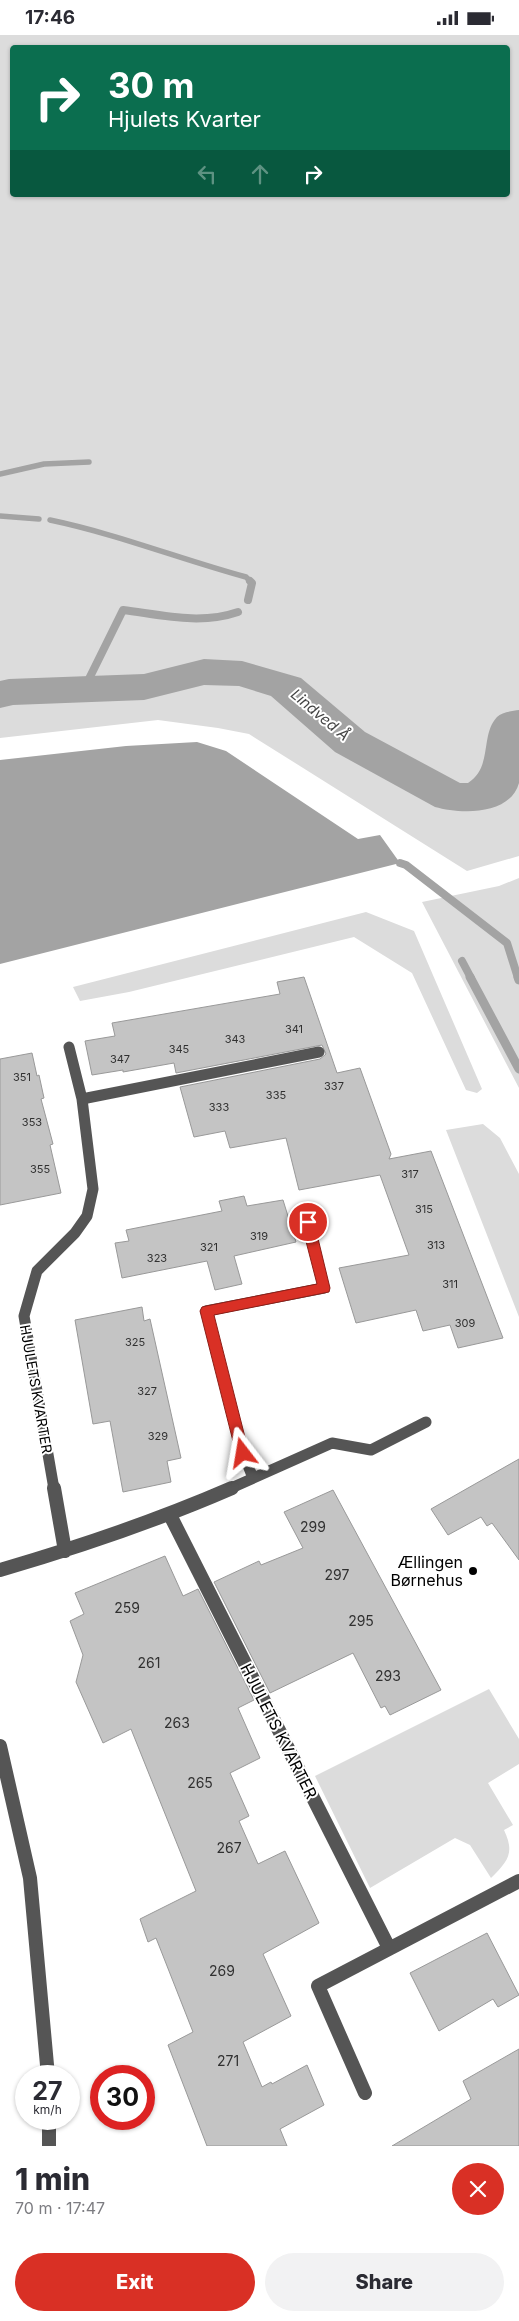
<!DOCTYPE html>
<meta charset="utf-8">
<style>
:root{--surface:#fff;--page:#f2f2f3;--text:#2b2b33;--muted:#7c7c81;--accent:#d93025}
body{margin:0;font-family:Inter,sans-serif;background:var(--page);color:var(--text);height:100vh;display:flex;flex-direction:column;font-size:19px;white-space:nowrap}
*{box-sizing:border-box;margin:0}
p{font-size:16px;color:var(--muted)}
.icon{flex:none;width:28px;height:28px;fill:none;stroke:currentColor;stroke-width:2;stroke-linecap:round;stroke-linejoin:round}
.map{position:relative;height:2111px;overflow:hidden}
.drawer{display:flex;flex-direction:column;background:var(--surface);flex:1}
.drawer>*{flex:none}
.top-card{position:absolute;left:10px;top:10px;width:500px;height:152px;border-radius:5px;box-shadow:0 1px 4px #0004;background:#0b6e4f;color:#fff;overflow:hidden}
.speed{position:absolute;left:15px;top:2030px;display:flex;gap:10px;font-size:25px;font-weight:700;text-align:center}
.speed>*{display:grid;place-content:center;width:65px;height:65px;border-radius:50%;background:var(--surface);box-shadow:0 1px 4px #0004;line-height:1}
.speed small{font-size:12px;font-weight:400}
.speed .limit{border:8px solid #d22;background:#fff;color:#111}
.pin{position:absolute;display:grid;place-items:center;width:42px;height:42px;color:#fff;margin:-21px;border:2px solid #fff;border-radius:50%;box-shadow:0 1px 5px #0007}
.me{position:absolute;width:55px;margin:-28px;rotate:346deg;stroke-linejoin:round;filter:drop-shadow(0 0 4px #0008)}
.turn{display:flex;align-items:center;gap:18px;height:105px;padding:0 15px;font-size:22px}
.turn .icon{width:65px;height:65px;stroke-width:2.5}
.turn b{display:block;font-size:35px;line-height:42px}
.lanes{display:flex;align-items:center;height:48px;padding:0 15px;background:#0003;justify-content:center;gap:25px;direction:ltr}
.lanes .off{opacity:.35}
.round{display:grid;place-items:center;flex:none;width:52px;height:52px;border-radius:26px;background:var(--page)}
.headline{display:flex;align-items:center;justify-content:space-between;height:85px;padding:0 15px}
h1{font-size:30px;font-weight:800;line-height:38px}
.primary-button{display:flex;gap:10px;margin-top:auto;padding:10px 15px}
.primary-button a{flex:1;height:58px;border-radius:30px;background:var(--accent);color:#fff;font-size:20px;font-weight:800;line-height:58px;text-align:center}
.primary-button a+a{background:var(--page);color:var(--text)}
.status{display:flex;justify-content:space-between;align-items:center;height:35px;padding:0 25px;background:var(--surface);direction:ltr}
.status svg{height:14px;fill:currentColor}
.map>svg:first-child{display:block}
.green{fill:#dcdcdc;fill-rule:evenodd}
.water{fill:#a3a3a3}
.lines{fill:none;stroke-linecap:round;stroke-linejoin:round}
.stream-far2{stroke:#a3a3a3;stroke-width:5.5}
.stream-far1{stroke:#a3a3a3;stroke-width:8}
.stream{stroke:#a3a3a3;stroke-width:9}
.river{fill:#a3a3a3;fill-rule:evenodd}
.building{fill:#c4c4c4;stroke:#999}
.street-far1{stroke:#555;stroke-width:11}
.street{stroke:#555;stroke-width:14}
.route{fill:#d93025;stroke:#8d1f18}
.poi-dot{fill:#000;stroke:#fff;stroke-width:2}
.labels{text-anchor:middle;stroke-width:4;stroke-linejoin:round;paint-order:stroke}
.number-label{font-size:11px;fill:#313131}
.street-label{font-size:14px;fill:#000;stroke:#fff}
.near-number-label{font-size:14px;fill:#313131}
.water-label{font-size:15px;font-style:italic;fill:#444;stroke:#fff}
.near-poi-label{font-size:16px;fill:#000;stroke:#fff;text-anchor:end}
.near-street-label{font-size:16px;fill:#000;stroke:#fff}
</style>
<div class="status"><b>17:46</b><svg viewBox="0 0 49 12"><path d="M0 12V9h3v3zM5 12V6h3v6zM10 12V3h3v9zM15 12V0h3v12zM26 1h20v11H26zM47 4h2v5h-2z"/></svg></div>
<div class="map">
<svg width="519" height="2111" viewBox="0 0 519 2111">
<rect width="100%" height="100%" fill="#fff"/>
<path class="green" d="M0 0H519V821L467 836 249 699 218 693 158 685 0 703ZM12 12H508V160H12Z
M519 843V1053L422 867 499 851Z
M366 877 414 896 482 1054 477 1058 466 1055 412 938 354 902 129 957 80 966 73 952Z
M483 1089 500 1103 519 1139V1282L446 1095Z
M489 1654 519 1704V1729L488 1748 513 1790 504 1795C515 1818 508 1826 491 1843L470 1810 455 1803 370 1853 315 1741Z"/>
<path class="water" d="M197 707 226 716 358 804 380 800 400 828 0 929V725L126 711Z"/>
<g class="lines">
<path class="stream-far2" d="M0 439 44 429 89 427
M0 481 39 484
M50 485C117 499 180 524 246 542L251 547"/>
<path class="stream-far1" d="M248 565 252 548 250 546
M83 656 123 575C162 580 200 590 238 577
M400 828 406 830 507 908 518 943
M462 926 471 943"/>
<path class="stream" d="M470 942 519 1034
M518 942 519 945"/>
<path class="river" d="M204 624 242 626 301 643 365 697 460 748H468C493 732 480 700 497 682 502 677 512 676 519 675 519 693 519 711 519 729 519 734 519 742 519 748 510 781 460 779 435 772L335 717 271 661 239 651 204 650 144 665 13 670 0 673V646L9 644 144 639Z"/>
</g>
<path class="building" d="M304 942 337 1038 360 1033 391 1119 389 1124 431 1116 503 1303 458 1313 450 1290 423 1296 416 1275 356 1288 339 1233 409 1220 380 1140 299 1155 286 1103 230 1113 225 1096 194 1102 180 1052 320 1024 326 1019 322 1010 176 1038 174 1028 123 1037V1035L92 1040 85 1006 115 1001 112 988 280 959 277 947Z
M32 1018 37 1041 39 1040 44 1063 41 1064 53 1109 50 1110 61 1158 0 1170V1024Z
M244 1161 247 1171 283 1165 296 1207 234 1221 242 1249 215 1255 207 1226 122 1243 115 1208 129 1206 126 1195 222 1176 219 1166Z
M142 1272 144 1286 150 1284 181 1423 167 1426 171 1447 123 1457 110 1386 93 1389 75 1285Z
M519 1424V1525L492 1488 487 1491 481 1482 448 1500 431 1474Z
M333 1455 441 1655 390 1680 385 1671 381 1673 353 1618 270 1658 214 1547 259 1526 261 1530 303 1513 284 1477Z
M165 1521 183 1561 198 1554 254 1665 238 1673 260 1723 230 1738 249 1781 239 1786 258 1829 285 1816 319 1888 263 1919 291 1981 243 2007 262 2052 271 2047 272 2049 307 2030 324 2070 280 2094 287 2111H207L168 2010 193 1997 156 1903 148 1907 140 1884 196 1856 131 1694 103 1708 76 1647 83 1620 70 1586 84 1579 75 1558Z
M487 1898 519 1960 498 1972 493 1964 439 1996 410 1938Z
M519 2014V2111H392L471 2064 463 2046Z"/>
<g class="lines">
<path class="street-far1" d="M82 1064 319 1017
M253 1443 243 1418 206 1276 324 1253 308 1187
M54 1454 24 1281 37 1236 75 1198 87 1181 93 1154 82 1064 69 1012
M229 1454 332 1408 371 1415 426 1387"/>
<path class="street" d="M54 1453 65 1516
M170 1480 389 1913
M0 1535C79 1512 156 1486 232 1453
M0 1711 30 1843 48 2041
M365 2058 318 1951 519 1846
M49 2084V2111"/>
</g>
<path class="route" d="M308 1182 314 1187 330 1253 329 1257 214 1280 249 1418 247 1422 243 1424 238 1422 236 1418 200 1276 202 1272 206 1271 317 1249 301 1187Z"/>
<circle class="poi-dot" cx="473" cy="1536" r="5"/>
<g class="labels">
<g class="number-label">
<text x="294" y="998">341</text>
<text x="235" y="1008">343</text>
<text x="179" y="1018">345</text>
<text x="120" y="1028">347</text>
<text x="22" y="1046">351</text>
<text x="334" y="1055">337</text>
<text x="276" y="1064">335</text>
<text x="219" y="1076">333</text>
<text x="32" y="1091">353</text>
<text x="40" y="1138">355</text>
<text x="410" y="1143">317</text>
<text x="424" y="1178">315</text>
<text x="259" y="1205">319</text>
<text x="436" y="1214">313</text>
<text x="209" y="1216">321</text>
<text x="157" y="1227">323</text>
<text x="450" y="1253">311</text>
<text x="465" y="1292">309</text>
<text x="135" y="1311">325</text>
<text x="147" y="1360">327</text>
<text x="158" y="1405">329</text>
</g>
<g class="street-label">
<text transform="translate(36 1354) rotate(80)" y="5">HJULETS KVARTER</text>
</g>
<g class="near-number-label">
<text x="313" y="1497">299</text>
<text x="337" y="1545">297</text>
<text x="127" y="1578">259</text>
<text x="361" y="1591">295</text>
<text x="149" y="1633">261</text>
<text x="388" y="1646">293</text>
<text x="177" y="1693">263</text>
<text x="200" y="1753">265</text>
<text x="229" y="1818">267</text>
<text x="222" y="1941">269</text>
<text x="228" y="2031">271</text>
</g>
<g class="water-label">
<text transform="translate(320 680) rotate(40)" y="5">Lindved Å</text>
</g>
<g class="near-poi-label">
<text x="463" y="1533">Ællingen<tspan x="463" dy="18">Børnehus</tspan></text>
</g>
<g class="near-street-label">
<text transform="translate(279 1696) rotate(63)" y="6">HJULETS KVARTER</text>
</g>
</g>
</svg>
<div class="speed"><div>27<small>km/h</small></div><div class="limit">30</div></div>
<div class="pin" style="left:308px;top:1187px;background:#d93025"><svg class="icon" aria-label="arrive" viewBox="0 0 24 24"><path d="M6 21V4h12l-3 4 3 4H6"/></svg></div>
<svg class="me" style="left:243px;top:1418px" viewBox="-20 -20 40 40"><path d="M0-17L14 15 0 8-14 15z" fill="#d93025" stroke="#fff" stroke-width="4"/></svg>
<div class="top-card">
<div class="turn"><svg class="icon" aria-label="right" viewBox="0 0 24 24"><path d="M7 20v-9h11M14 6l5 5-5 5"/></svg><div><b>30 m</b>Hjulets Kvarter</div></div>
<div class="lanes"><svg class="icon off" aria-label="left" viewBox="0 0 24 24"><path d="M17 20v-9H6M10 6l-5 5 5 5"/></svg><svg class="icon off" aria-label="ahead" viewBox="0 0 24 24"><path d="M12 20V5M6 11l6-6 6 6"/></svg><svg class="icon" aria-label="right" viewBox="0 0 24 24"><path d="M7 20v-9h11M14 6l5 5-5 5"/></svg></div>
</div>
</div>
<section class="drawer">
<div class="headline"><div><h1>1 min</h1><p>70 m · 17:47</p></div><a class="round" style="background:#d93025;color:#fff"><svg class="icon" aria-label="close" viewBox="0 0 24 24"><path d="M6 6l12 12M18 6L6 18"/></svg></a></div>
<div class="primary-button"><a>Exit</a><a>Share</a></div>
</section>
